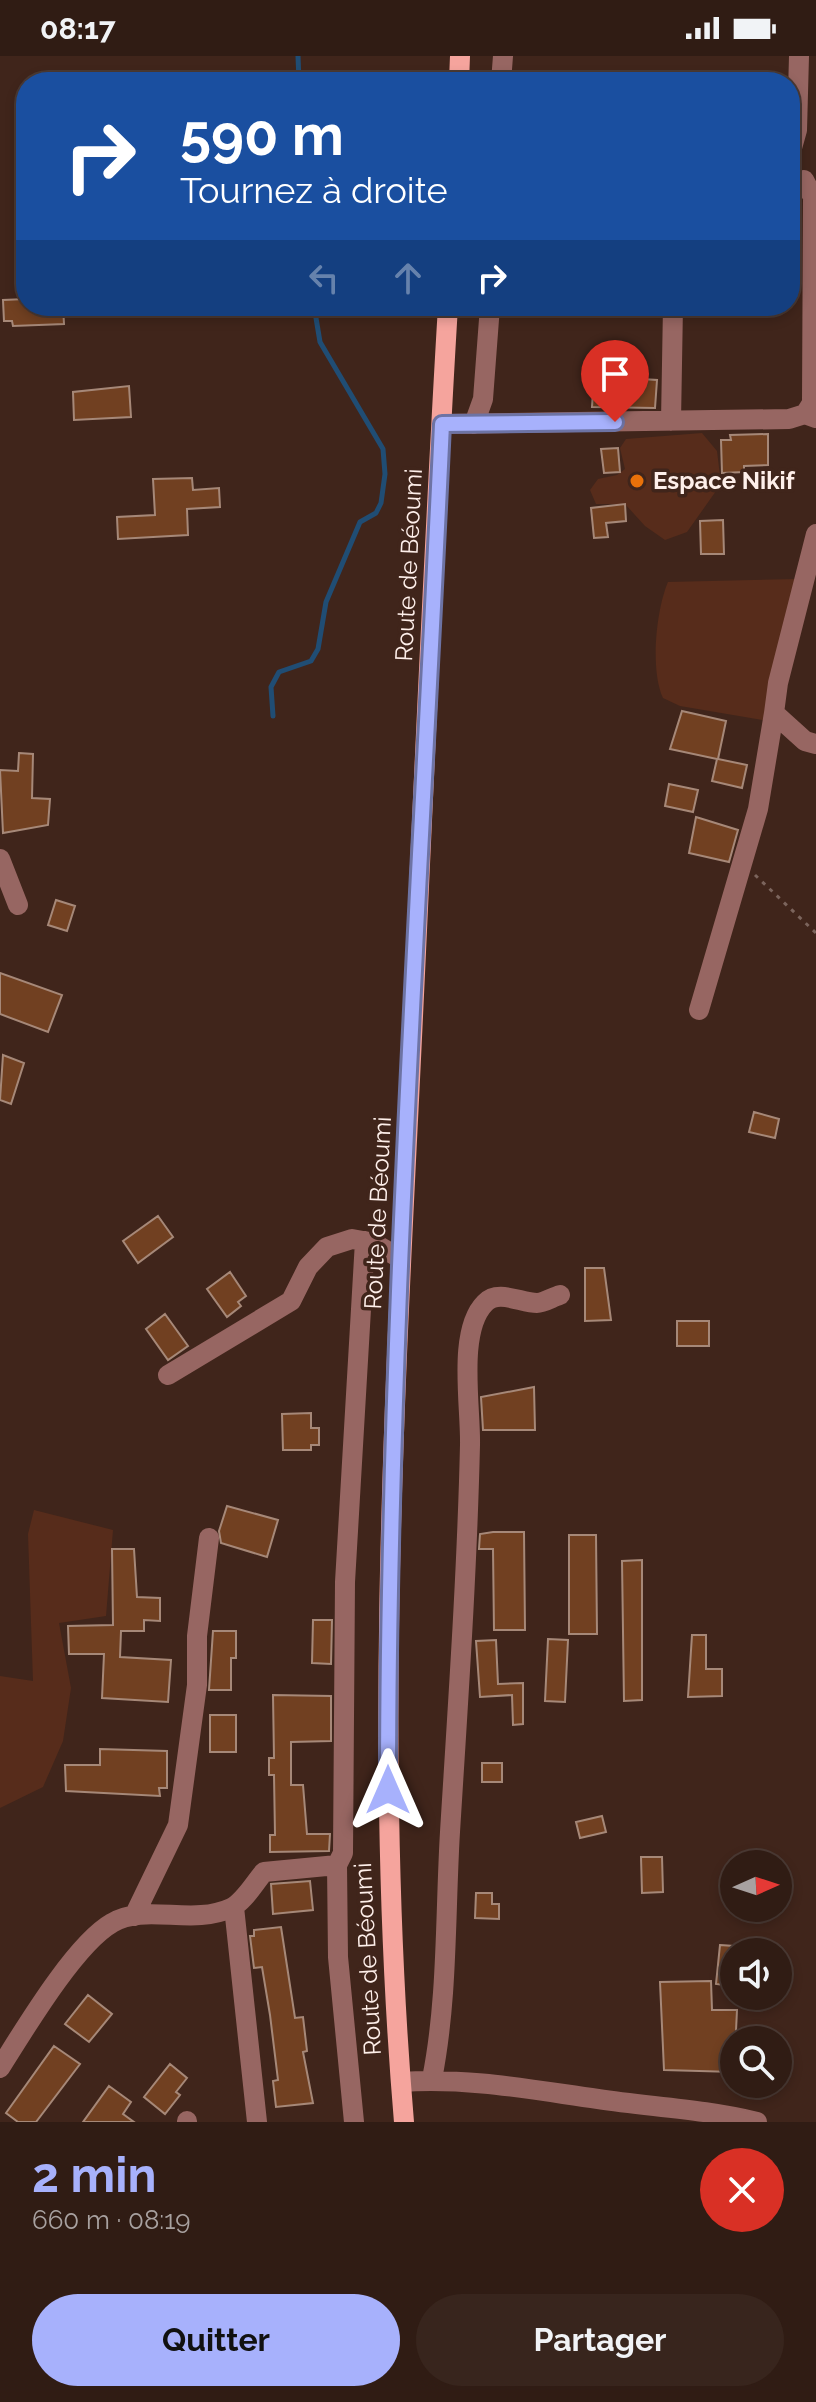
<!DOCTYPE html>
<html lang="fr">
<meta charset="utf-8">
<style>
:root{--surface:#301c14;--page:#38251d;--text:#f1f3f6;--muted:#a8a1a0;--line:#4b3a34;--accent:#a7b1fc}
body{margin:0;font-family:Raleway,sans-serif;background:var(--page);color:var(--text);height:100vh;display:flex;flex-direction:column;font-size:30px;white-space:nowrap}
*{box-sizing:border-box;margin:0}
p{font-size:26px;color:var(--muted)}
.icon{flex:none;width:44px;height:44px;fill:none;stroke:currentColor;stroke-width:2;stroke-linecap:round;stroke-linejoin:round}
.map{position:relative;height:2066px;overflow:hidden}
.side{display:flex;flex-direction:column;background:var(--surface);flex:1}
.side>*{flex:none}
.hud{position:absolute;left:16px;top:16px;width:784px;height:244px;border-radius:32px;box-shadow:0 4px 12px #0003,0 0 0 2px var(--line);background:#1a4fa0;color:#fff;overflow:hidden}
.needle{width:52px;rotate:87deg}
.tools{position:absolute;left:720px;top:1794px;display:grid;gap:16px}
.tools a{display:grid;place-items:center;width:72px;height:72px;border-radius:50%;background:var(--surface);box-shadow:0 4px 12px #0003,0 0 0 2px var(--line);font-size:40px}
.pin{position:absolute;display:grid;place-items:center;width:68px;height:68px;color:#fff;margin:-82px -34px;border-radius:50% 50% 50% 0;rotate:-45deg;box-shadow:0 0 8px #0007}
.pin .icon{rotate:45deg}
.me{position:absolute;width:88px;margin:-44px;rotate:0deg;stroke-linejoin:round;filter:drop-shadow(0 0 6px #0008)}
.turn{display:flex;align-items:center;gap:28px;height:168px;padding:0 32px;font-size:36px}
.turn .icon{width:104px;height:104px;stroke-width:2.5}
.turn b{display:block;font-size:56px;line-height:68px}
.lanes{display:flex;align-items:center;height:76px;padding:0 32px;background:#0003;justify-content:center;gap:40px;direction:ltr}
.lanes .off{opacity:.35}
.round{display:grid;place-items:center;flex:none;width:84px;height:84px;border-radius:42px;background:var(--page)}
.headline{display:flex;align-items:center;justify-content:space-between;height:136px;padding:0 32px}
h1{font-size:48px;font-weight:700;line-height:60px;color:var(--accent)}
.action{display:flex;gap:16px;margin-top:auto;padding:16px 32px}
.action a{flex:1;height:92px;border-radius:48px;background:var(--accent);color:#111;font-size:32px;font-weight:700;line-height:92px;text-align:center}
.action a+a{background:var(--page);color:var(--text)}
.status{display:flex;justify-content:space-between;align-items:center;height:56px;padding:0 40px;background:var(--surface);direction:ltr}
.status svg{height:22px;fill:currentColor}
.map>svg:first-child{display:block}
.green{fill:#572c1b}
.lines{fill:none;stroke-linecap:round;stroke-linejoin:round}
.stream{stroke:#204d74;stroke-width:5}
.building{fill:#714021;stroke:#a68878;stroke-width:2}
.path{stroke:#7b645c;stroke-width:3;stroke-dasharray:4 6;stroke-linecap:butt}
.minor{stroke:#976662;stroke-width:20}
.major{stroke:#f5a49d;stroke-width:20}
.route-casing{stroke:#6d73a4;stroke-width:20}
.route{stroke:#a7b1fc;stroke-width:14}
.food-dot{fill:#e8710a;stroke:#40251b;stroke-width:3}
.labels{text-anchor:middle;stroke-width:7;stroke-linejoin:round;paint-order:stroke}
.poi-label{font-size:24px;font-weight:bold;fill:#feefea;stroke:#40251b;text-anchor:start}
.street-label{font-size:24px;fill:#feefea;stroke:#40251b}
</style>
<div class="status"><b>08:17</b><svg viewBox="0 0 49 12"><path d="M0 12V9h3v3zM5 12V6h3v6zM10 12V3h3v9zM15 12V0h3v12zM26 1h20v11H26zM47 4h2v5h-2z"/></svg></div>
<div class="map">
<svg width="816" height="2066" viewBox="0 0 816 2066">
<rect width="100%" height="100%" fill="#40251b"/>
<path class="green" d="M702 377 717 395 721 428 687 476 665 484 645 470 625 448H596L590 434 598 423 617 419 625 413 620 392 626 383Z
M799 523 781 667 680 650 663 642C650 614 656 554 668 526Z
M34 1454 113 1474 106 1560 59 1567 71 1632 63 1685 43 1731 0 1752V1620L33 1625 28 1478Z"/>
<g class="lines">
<path class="stream" d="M298 0 299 26
M273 660 271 631 279 616 311 605 318 593 326 546 360 466 376 457 381 447 385 418 383 393 320 286 314 250"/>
</g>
<path class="building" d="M26 243V250H63L64 268 13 270 12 265H4L3 244Z
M594 320 657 324 655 352 592 351Z
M129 330 131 361 74 364 73 336Z
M768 378V409L744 410V416L722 417 721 384H731L730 379Z
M618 392 620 416 604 417 601 393Z
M192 422 193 434 219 432 220 451 187 453 188 479 118 483 117 461 155 459 153 423Z
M625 448 626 465 606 467 608 481 594 482 591 452Z
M723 464 724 498H701L700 465Z
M682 655 726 665 718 703 747 709 742 732 712 725 717 703 670 693Z
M19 697 33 698 32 742 50 743 48 769 3 777 0 714 18 715Z
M669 728 698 734 693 756 665 750Z
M696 761 738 774 729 806 689 797Z
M56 844 75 850 67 875 48 869Z
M0 917 62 939 48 976 0 958Z
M3 999 24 1007 11 1048 0 1044Z
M754 1056 779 1063 775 1082 749 1076Z
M158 1160 173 1181 138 1207 123 1185Z
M585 1212H604L611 1264 585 1265Z
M230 1216 246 1240 238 1246 241 1250 227 1261 207 1233Z
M165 1258 188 1290 168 1304 146 1273Z
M677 1265H709V1290H677Z
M534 1331 535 1374H483L481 1341Z
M311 1357V1372H319V1389H311V1394H283L282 1358Z
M227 1450 278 1464 267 1501 221 1487 219 1475Z
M493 1476H524L525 1574H494L493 1493H479L480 1478Z
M569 1479H596L597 1578H569Z
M112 1493H134L137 1541 160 1542V1565L144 1564V1575H121L120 1601 171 1604 168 1646 102 1642 104 1598H69L68 1570 113 1569Z
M642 1504V1644L624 1645 622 1505Z
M313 1564H332L331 1608 312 1607Z
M213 1575H236V1602H231V1634H209Z
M692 1579H706V1613H722V1640L688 1641Z
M548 1583 568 1584 565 1646 545 1645Z
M496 1584 498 1628 523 1627V1668L513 1669 512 1639 480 1641 476 1585Z
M273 1639 331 1640V1685L291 1686V1729H303L307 1778H330L329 1795 270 1796V1779H275L274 1719H269V1702H274Z
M210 1659H236V1696H210Z
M100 1693 167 1695V1732H159L160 1740 66 1735 65 1709H100Z
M482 1707H502V1726H482Z
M602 1760 606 1776 580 1782 576 1766Z
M641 1801H662L663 1836 642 1837Z
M310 1825 313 1854 273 1858 271 1828Z
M476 1837H492V1848H499V1863L475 1862Z
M281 1871 295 1962 303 1961 307 1995 303 1996 313 2047 276 2051 273 2025 278 2024 270 1959 262 1911 254 1912 250 1880H254V1874Z
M720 1889 734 1890 732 1930 716 1928Z
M711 1925 712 1954H737L734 2016 664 2014 660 1926Z
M88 1939 112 1958 89 1986 65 1968Z
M54 1990 80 2008 36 2066H18L6 2057Z
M170 2008 187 2022 176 2036 180 2039 165 2058 144 2041Z
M109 2030 131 2046 123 2058 134 2066H83Z"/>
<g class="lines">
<path class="path" d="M755 819 816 877"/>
<path class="minor" d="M501 26 503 0
M790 99 797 74 799 0
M804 124 813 141 812 347 805 358
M671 365 673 250
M442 368 789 363 805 358 816 362
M474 368 483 343 490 250
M816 478 778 627 774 657 805 685 816 688
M0 803 18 849
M699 954 758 753 774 657
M168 1319 291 1245 308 1211 327 1191 352 1183 374 1187 401 1203
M234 1851 257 2066
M134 1860 178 1769 197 1629V1580L209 1482
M0 2012C24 1974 75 1888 112 1867 145 1847 192 1870 231 1852 244 1846 255 1826 264 1816L337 1809
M432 2023C448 1942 445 1859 450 1776 458 1647 467 1518 470 1389 471 1351 457 1275 485 1247 498 1233 521 1247 537 1247 544 1247 553 1241 560 1239
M401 2026C467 2021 533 2034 598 2043 651 2051 704 2053 757 2066
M187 2066V2065
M354 2066 338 1901 337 1809 343 1797 345 1526 365 1185"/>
<path class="major" d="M459 26 460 0
M404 2066C375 1726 392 1384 409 1044 422 779 432 514 448 250"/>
</g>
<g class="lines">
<defs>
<path id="route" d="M388 1734C388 1278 421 823 442 368L615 366"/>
</defs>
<use href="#route" class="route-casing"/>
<use href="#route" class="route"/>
</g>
<circle class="food-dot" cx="637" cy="425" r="8"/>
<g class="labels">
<g class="poi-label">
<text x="653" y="433">Espace Nikif</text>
</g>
<g class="street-label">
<text transform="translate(409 509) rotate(-87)" y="8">Route de Béoumi</text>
<text transform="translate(378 1157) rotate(-87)" y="8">Route de Béoumi</text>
<text transform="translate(368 1903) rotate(-93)" y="8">Route de Béoumi</text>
</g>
</g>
</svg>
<div class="tools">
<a><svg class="needle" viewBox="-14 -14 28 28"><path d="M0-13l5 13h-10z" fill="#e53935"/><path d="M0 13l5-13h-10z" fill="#a8a1a0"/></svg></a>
<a><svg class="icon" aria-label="sound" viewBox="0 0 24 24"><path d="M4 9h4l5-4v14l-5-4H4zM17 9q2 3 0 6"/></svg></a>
<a><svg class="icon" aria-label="search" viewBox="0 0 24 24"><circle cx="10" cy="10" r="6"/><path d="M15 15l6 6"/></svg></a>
</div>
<div class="pin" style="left:615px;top:366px;background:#d93025"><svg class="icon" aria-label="arrive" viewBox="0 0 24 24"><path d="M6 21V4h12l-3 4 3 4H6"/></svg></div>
<svg class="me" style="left:388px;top:1734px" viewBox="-20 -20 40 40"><path d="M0-17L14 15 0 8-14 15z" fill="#a7b1fc" stroke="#fff" stroke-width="4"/></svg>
<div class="hud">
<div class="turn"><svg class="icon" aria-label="right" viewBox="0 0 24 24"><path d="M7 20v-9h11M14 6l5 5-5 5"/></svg><div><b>590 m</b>Tournez à droite</div></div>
<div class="lanes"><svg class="icon off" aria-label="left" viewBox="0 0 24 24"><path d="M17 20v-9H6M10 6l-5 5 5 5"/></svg><svg class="icon off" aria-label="ahead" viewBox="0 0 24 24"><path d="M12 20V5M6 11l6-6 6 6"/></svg><svg class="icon" aria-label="right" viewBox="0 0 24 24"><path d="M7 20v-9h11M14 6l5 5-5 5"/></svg></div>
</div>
</div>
<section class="side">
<div class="headline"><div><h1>2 min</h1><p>660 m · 08:19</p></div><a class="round" style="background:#d93025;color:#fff"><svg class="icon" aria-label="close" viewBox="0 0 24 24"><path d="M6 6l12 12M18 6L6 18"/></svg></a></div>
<div class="action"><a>Quitter</a><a>Partager</a></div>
</section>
